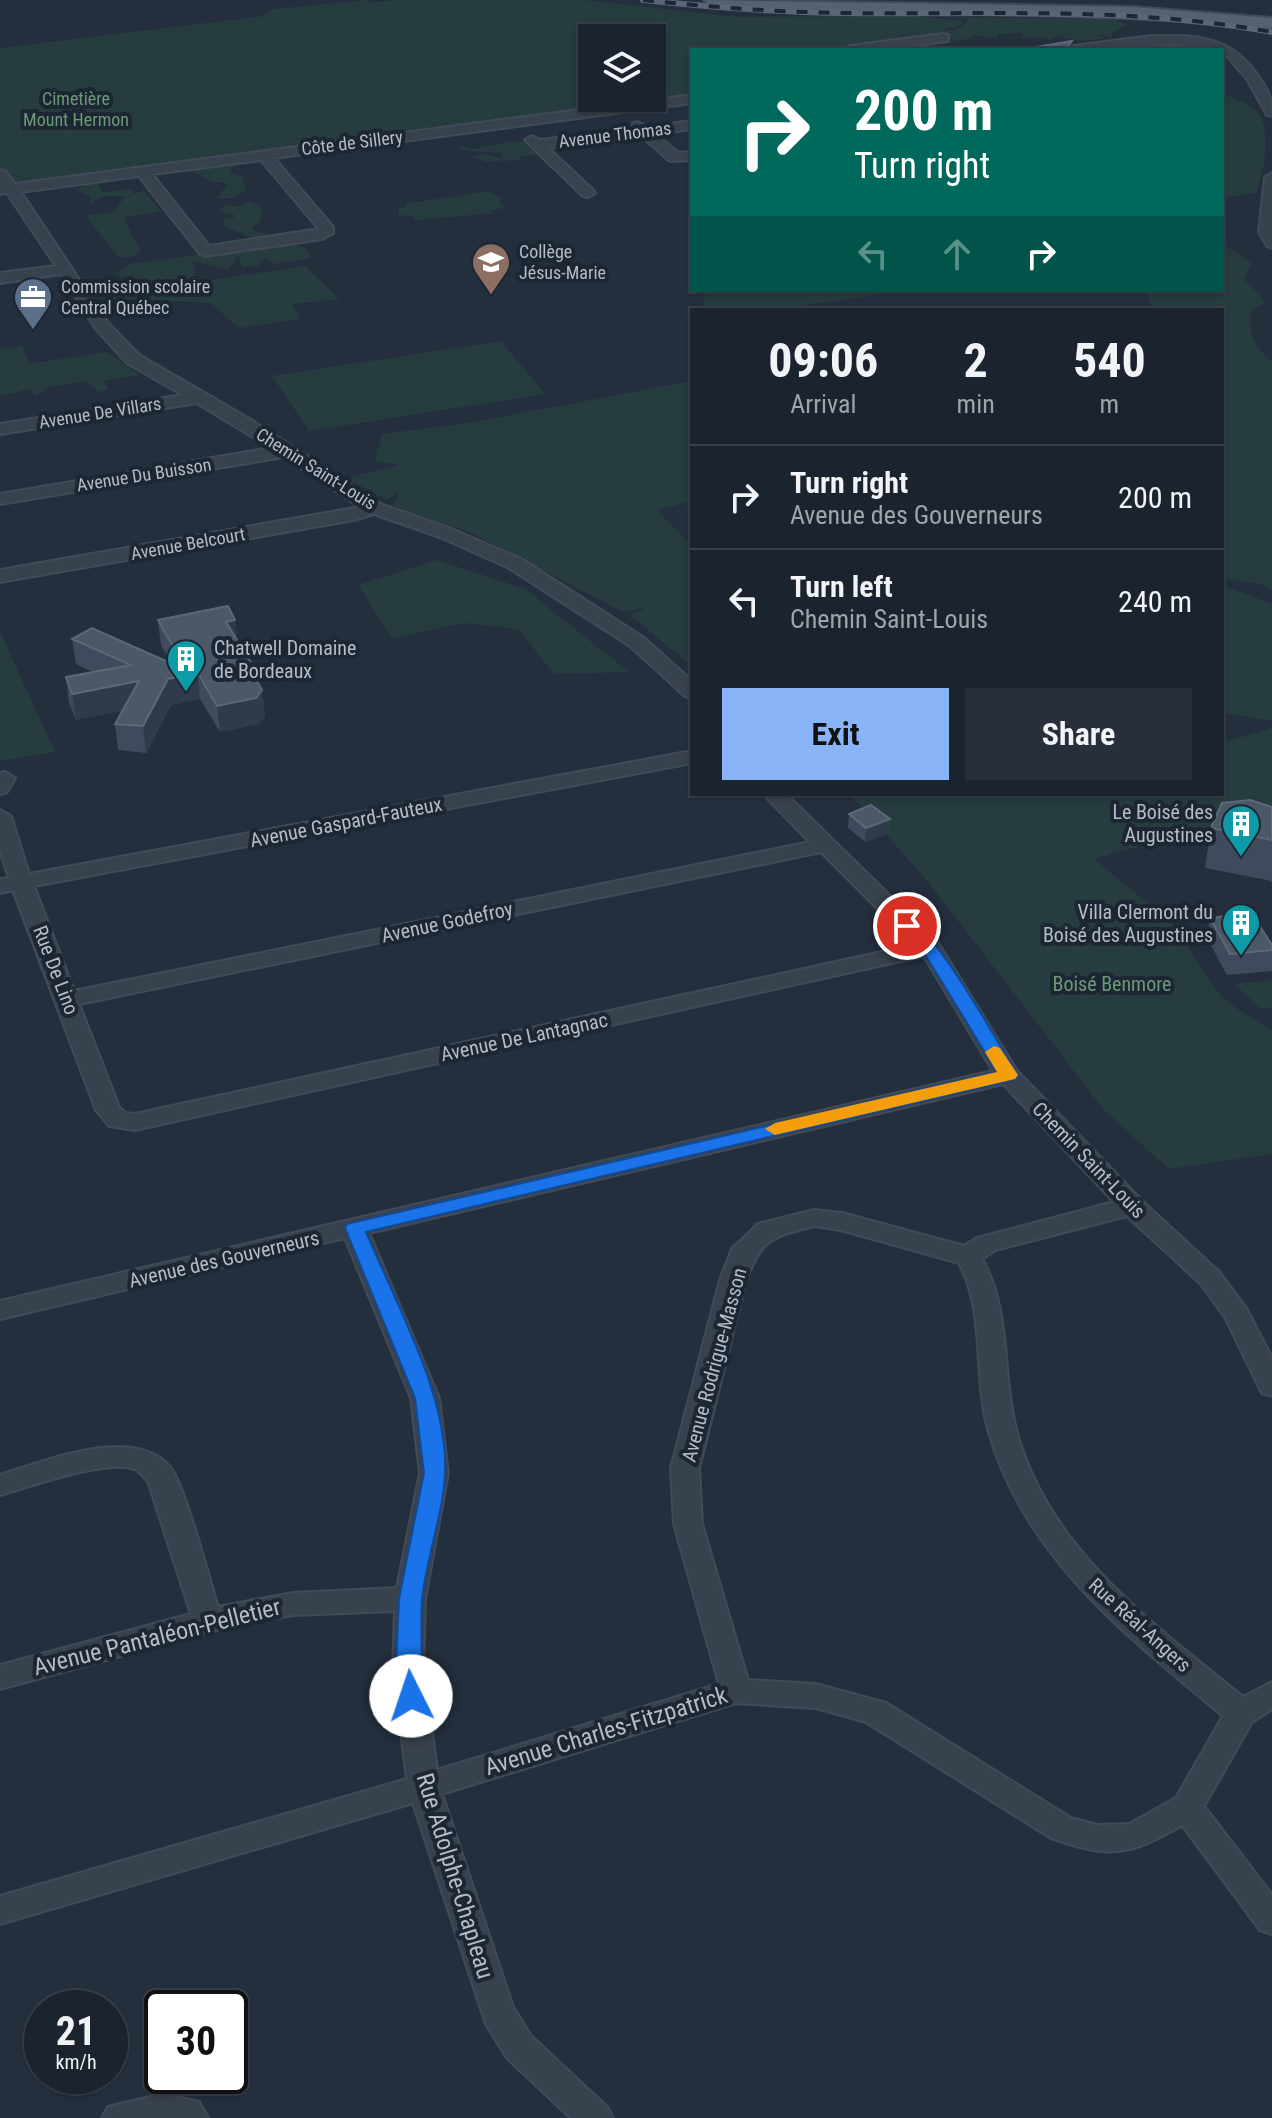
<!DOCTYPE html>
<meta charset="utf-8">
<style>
:root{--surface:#1b232e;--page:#282f3a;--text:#f1f3f6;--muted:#a0a4aa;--line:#39404a;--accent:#8ab4f8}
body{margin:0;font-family:"Roboto Condensed",sans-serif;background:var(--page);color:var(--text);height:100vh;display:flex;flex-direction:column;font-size:30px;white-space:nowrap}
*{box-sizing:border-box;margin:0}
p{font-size:26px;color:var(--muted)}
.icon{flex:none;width:44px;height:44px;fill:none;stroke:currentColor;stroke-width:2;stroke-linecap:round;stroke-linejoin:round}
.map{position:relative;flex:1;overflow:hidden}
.drawer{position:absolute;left:690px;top:308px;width:534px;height:488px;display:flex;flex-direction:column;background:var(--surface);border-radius:0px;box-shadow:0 2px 6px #0004,0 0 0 2px var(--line)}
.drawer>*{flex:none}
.guide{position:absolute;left:690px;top:48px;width:534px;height:244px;border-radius:0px;box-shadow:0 2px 6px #0004,0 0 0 2px var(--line);background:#00695c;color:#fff;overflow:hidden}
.buttons{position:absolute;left:578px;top:24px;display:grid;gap:16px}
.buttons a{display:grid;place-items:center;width:88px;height:88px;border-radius:0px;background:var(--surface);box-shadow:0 2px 6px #0004,0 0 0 2px var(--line);font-size:40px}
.speed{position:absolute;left:24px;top:1990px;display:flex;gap:16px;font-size:40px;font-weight:700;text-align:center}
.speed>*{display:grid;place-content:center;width:104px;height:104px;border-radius:50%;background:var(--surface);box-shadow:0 2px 6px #0004,0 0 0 2px var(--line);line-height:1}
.speed small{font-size:20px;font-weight:400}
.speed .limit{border:4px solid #111;border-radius:12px;background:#fff;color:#111}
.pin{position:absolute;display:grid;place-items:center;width:68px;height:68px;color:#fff;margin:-34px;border:4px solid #fff;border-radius:50%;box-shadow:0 2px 8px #0007}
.me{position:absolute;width:88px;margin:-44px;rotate:356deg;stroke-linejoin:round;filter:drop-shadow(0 0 6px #0008)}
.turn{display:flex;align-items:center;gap:28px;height:168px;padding:0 32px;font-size:36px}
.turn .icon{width:104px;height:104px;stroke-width:2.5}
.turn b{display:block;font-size:56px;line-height:68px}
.lanes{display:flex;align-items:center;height:76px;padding:0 32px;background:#0003;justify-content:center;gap:40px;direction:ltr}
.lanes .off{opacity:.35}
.eta{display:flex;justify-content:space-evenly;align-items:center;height:136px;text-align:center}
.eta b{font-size:48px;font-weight:700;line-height:56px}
.button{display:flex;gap:16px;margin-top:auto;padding:16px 32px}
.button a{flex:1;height:92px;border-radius:0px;background:var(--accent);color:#111;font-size:32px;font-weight:700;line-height:92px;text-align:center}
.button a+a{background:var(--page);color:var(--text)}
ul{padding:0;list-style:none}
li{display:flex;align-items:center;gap:24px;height:104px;padding:0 32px;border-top:2px solid var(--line)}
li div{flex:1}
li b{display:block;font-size:30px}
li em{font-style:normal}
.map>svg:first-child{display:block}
.green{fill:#263c3f;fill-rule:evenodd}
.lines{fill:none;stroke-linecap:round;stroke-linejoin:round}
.minor-casing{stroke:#414a57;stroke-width:4}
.major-casing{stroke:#414a57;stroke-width:4}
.minor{fill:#38414e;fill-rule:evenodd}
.major{fill:#56606e;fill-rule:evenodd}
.rail-casing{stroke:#5a6575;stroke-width:6}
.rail{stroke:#1d2633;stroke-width:4;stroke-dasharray:11;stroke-linecap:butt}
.wall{fill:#3f4b5c}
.shaded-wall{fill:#2f3b4b}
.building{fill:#4b5868;stroke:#5c6777;stroke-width:2}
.route{fill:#1a73e8;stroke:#114b97;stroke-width:2}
.slow{fill:#f59e0b}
.labels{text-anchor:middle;stroke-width:8;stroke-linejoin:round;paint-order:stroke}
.far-park-label{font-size:18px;fill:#6b9a76;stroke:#1d2633}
.far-street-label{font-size:18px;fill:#b4bcc9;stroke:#1d2633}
.far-poi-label{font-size:18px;fill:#b4bcc9;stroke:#1d2633;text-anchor:start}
.poi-label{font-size:20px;fill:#b4bcc9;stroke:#1d2633;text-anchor:end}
.street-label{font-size:20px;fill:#b4bcc9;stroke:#1d2633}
.park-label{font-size:20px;fill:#6b9a76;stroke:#1d2633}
.near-street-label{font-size:24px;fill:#b4bcc9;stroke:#1d2633}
</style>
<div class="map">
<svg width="1272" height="2118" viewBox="0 0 1272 2118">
<rect width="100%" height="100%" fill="#242f3e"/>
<path class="green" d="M367 0H370L369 3 395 0H583L737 17 915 16 964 21 962 25 938 31C949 31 962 30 968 20L946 17 1109 19 1129 24 1112 33V37L1099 35 1105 38C1088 42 1074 41 1058 36L1051 40 1042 37 1023 38 1022 33 1000 34 996 38 970 35 974 38 953 41 947 36 838 50H692V99L238 158 230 165 234 167 230 170 234 175 249 177 242 178 246 189 234 198 216 199 227 185 224 182H212L187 167 12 188 0 173V48L264 16 262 15 274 9ZM592 38H652V98H592Z
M1230 96C1238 101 1251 105 1258 112 1272 131 1264 172 1256 193L1222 198V98Z
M512 141 531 142 528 147 540 155 520 156 519 160 504 161 500 158 501 161 488 162 471 157 483 154 500 158 503 153 459 150 461 146 472 149Z
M86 184H99L102 192 133 189 134 193 128 196 144 191 161 211 125 217C128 231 135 239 141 251L132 257 119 258 85 215 114 212 125 196H104L89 204 91 197 77 190Z
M488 191 503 199 499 201 505 208 491 210 496 213 416 220 412 215 398 216 399 208H406L405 204Z
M247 201 260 206 262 213 259 223 251 227 255 231 305 248 311 258 273 264 265 258 258 266 242 267 238 256 229 270 193 261 196 279 170 282 120 277 117 272 130 264 247 248 259 241 224 226 223 218 233 219 234 214 219 212 226 204 239 207Z
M1222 243 1251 263 1244 280 1266 302 1251 311C1249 336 1252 344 1272 361V589L1262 584 1222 579V310H1153L1145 290H1222Z
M305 266 339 299 292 304 300 319 239 328 211 303 179 301 109 309 101 296Z
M713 290H875L877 295 767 310H702L706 292Z
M501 341 545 394 309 431 272 376Z
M22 346 29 364 106 352 140 375 104 381 108 389 98 392 85 381 45 388 43 392 34 396 30 389 0 396V349Z
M692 381V501L657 510 692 546V666L630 615 648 607 623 612 472 533 393 506 400 491 387 500 345 478 399 465 375 461 382 434 468 423Z
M437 560 525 589 629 672 554 674 518 629 464 623 392 638 358 585Z
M1222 585 1272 604V721L1222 713Z
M0 632 55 752 0 761Z
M1272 728V809L1094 859 1173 924 1216 990 1230 1004 1272 1031V1154L1169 1169 1103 1109 929 883 861 806 847 794H1222V743Z
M1272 980V1007L1261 1009 1234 984Z"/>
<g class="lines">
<defs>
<path id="minor" d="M943 34 948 35V41L881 50H843L850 46Z
M1152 36C1197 35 1231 36 1258 76 1268 90 1272 99 1272 116L1267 115 1247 79 1222 50 1174 44 1066 50 1073 46Z
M692 95V103L274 158 333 227V233L322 239 205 256 200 254 139 176 21 192 108 323 139 355 251 420 380 504 452 529 523 560 644 638 692 681V698L685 696 630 646 509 568 440 537 374 514 354 520 0 582V570L360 507 284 457 0 504V494L271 448 197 403 0 434V424L183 395 127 363 96 329 61 274 0 283V273L56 266 7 193 0 194V170L5 171 15 184ZM261 160 319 229 209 246 152 174Z
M692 121V129L656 134 678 153 692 152V160L670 161 641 136 548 148 593 190 595 193 588 197 583 196 525 140 532 136 541 140 633 128V123L638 122 647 127Z
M1272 173V248L1267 246 1259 232 1265 177Z
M692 751V763L34 886 74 991 810 842 763 794H786L938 943 1017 1071 1141 1200 1219 1272 1246 1308 1272 1358V1396L1262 1393 1225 1317 1201 1284 1127 1216 995 1250 982 1259C1011 1311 1002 1369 1015 1425 1044 1546 1152 1623 1243 1697L1272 1682V1709L1252 1722 1204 1806 1272 1895V1934L1260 1930 1182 1825C1129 1856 1110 1859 1051 1838L866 1722 816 1708 736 1703 442 1794 513 2007 531 2036 607 2107 613 2118H571L507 2058 486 2024 413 1803 0 1924V1896L407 1779 393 1669 395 1611 293 1615 238 1624 0 1689V1665L191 1614 148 1481C144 1477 139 1471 134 1469 106 1459 29 1487 0 1495V1475C44 1462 133 1424 170 1467 185 1485 209 1579 218 1607L293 1593 397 1588 420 1473 411 1398 345 1238 0 1319V1301L993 1071 924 956 135 1130 109 1126 96 1110 13 890 0 893V879L9 878 0 850V810L11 816 29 874ZM821 852 914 945 135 1114 125 1113 119 1107 79 1004ZM1003 1084 1114 1202 977 1238 964 1246 842 1213 814 1210 758 1224 732 1249 720 1280 671 1468 674 1524 719 1684 437 1770 423 1669 425 1599 448 1473 439 1398 369 1233ZM814 1226 841 1230 959 1263C986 1314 973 1375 988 1429 1023 1556 1127 1636 1223 1716L1176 1798 1129 1824 1097 1825 1071 1818 886 1703 816 1684 748 1680 702 1524 699 1468 746 1280C762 1238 772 1237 814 1226Z
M5 772 15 778 7 792 0 794V773Z
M162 2094 199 2102 208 2118H102L108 2107Z"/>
<path id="major" d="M704 0 1133 7 1272 18V28C1086 9 899 18 712 5Z"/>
</defs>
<use href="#minor" class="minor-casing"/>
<use href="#major" class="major-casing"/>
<use href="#minor" class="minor"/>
<use href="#major" class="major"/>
<defs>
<path id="rail" d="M643 0C709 7 776 12 843 13 987 15 1129 6 1272 32"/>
</defs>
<use href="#rail" class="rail-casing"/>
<use href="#rail" class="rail"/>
</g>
<path class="wall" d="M158 620H235L237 639 250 661 251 671 262 690 265 716 258 724 220 732 200 699 171 705 146 753 118 750 115 724 123 710 76 720 69 703 66 677 93 672 76 664 72 639 171 663 161 645Z
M1272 807V882L1267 880 1205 868 1211 828Z
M849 814 890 819 889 833 865 842 848 828Z
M1210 918 1228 919 1272 945V971L1227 975 1207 938Z"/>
<path class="shaded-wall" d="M1072 41 1071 50H1065Z
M235 620 238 646 226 622Z
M198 673 200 699 171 705 146 753 143 726 168 679Z
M139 681 142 707 76 720 72 694Z
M262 690 265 716 258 724 220 732 217 706Z
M890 819 889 833 865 842 866 828Z"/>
<path class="building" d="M1072 41 1065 50H1019Z
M228 606 235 620 226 622 250 661 246 662 262 690 256 698 217 706 198 673 168 679 143 726 115 724 139 681 72 694 66 677 131 665 72 639 92 628 186 670 158 620Z
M1250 800 1272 807V840L1211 828 1222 803Z
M871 805 890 819 866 828 849 814Z
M1226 916 1228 919 1254 917 1272 945V950L1230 954 1210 918Z"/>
<path class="route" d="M907 920C935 927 999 1046 1018 1075L1015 1079 366 1232C395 1302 449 1397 445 1474 443 1516 426 1557 422 1600 420 1618 424 1693 419 1702L411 1705 403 1702 396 1669 399 1599 424 1473 415 1398 345 1228 347 1224 997 1072 923 951 898 926Z"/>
<path class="slow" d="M994 1046 1000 1048 1018 1075 1015 1079 775 1135 765 1129 775 1123 997 1072 985 1052Z"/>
<defs>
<symbol id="school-pin" viewBox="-11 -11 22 30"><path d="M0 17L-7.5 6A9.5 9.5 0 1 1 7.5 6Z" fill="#8d6e63" stroke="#1d2633"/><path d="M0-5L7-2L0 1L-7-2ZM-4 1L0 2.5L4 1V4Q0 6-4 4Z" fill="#fff"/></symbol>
<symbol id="office-pin" viewBox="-11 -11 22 30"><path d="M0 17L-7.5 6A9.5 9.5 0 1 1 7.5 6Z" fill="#5c6f8a" stroke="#1d2633"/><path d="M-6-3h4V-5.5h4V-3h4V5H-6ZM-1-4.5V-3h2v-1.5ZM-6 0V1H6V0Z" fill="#fff"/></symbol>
<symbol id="building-pin" viewBox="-11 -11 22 30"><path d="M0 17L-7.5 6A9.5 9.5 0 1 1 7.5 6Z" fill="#0f9aa8" stroke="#1d2633"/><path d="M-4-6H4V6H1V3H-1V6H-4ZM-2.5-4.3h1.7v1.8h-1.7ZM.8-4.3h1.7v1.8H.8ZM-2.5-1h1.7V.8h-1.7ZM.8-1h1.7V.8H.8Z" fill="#fff"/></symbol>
</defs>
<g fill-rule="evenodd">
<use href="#school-pin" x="469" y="240" width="44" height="60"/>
<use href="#office-pin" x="11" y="275" width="44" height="60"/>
<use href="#building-pin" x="164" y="637" width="44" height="60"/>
<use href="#building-pin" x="1219" y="802" width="44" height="60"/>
<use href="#building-pin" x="1219" y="901" width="44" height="60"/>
</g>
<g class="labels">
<g class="far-park-label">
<text x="76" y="105">Cimetière<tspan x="76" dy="21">Mount Hermon</tspan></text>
</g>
<g class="far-street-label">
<text transform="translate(615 135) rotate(-7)" y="6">Avenue Thomas</text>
<text transform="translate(352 143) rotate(-7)" y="6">Côte de Sillery</text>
<text transform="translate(100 413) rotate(-9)" y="6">Avenue De Villars</text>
<text transform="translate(316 469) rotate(32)" y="6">Chemin Saint-Louis</text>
<text transform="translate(144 475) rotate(-9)" y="6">Avenue Du Buisson</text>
<text transform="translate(188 544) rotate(-10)" y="6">Avenue Belcourt</text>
</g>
<g class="far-poi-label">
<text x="519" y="258">Collège<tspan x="519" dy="21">Jésus-Marie</tspan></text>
<text x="61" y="293">Commission scolaire<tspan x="61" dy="21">Central Québec</tspan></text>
</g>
<g class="poi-label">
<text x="214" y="655" text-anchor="start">Chatwell Domaine<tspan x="214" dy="23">de Bordeaux</tspan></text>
<text x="1213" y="819">Le Boisé des<tspan x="1213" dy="23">Augustines</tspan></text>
<text x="1213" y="919">Villa Clermont du<tspan x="1213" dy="23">Boisé des Augustines</tspan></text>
</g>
<g class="street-label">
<text transform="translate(346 822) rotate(-11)" y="7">Avenue Gaspard-Fauteux</text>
<text transform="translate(447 922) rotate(-12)" y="7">Avenue Godefroy</text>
<text transform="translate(56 970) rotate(69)" y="7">Rue De Lino</text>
<text transform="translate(524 1037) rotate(-12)" y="7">Avenue De Lantagnac</text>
<text transform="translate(1089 1160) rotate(46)" y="7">Chemin Saint-Louis</text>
<text transform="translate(224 1259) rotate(-13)" y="7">Avenue des Gouverneurs</text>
<text transform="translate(714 1365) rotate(-75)" y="7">Avenue Rodrigue-Masson</text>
<text transform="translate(1140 1625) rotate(42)" y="7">Rue Réal-Angers</text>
</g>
<g class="park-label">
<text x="1112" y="991">Boisé Benmore</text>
</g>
<g class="near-street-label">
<text transform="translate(157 1637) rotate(-14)" y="8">Avenue Pantaléon-Pelletier</text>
<text transform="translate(606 1731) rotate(-17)" y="8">Avenue Charles-Fitzpatrick</text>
<text transform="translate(455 1876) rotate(73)" y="8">Rue Adolphe-Chapleau</text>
</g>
</g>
</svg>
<div class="buttons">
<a><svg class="icon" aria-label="layers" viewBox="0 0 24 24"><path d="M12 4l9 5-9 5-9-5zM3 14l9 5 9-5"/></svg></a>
</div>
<div class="speed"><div>21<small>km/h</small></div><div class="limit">30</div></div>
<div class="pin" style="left:907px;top:926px;background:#d93025"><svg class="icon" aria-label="arrive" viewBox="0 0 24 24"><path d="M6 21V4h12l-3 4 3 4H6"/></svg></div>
<svg class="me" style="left:411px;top:1696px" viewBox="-20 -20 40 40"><circle r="19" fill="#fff"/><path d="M0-13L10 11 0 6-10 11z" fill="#1a73e8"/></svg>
<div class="guide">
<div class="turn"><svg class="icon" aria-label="right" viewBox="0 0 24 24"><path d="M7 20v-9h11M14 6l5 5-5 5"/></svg><div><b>200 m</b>Turn right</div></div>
<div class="lanes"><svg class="icon off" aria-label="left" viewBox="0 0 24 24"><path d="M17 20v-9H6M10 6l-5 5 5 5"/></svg><svg class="icon off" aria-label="ahead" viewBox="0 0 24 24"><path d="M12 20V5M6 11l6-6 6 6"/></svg><svg class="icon" aria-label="right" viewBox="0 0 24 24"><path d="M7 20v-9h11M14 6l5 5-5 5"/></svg></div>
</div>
<section class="drawer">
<div class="eta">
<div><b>09:06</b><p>Arrival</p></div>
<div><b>2</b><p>min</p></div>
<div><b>540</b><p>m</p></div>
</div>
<ul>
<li><svg class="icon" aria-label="right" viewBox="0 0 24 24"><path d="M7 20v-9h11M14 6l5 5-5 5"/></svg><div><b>Turn right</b><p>Avenue des Gouverneurs</p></div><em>200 m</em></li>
<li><svg class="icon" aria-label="left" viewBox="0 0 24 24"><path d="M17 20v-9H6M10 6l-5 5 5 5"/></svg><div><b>Turn left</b><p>Chemin Saint-Louis</p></div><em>240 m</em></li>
</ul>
<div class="button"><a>Exit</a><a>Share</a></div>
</section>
</div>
